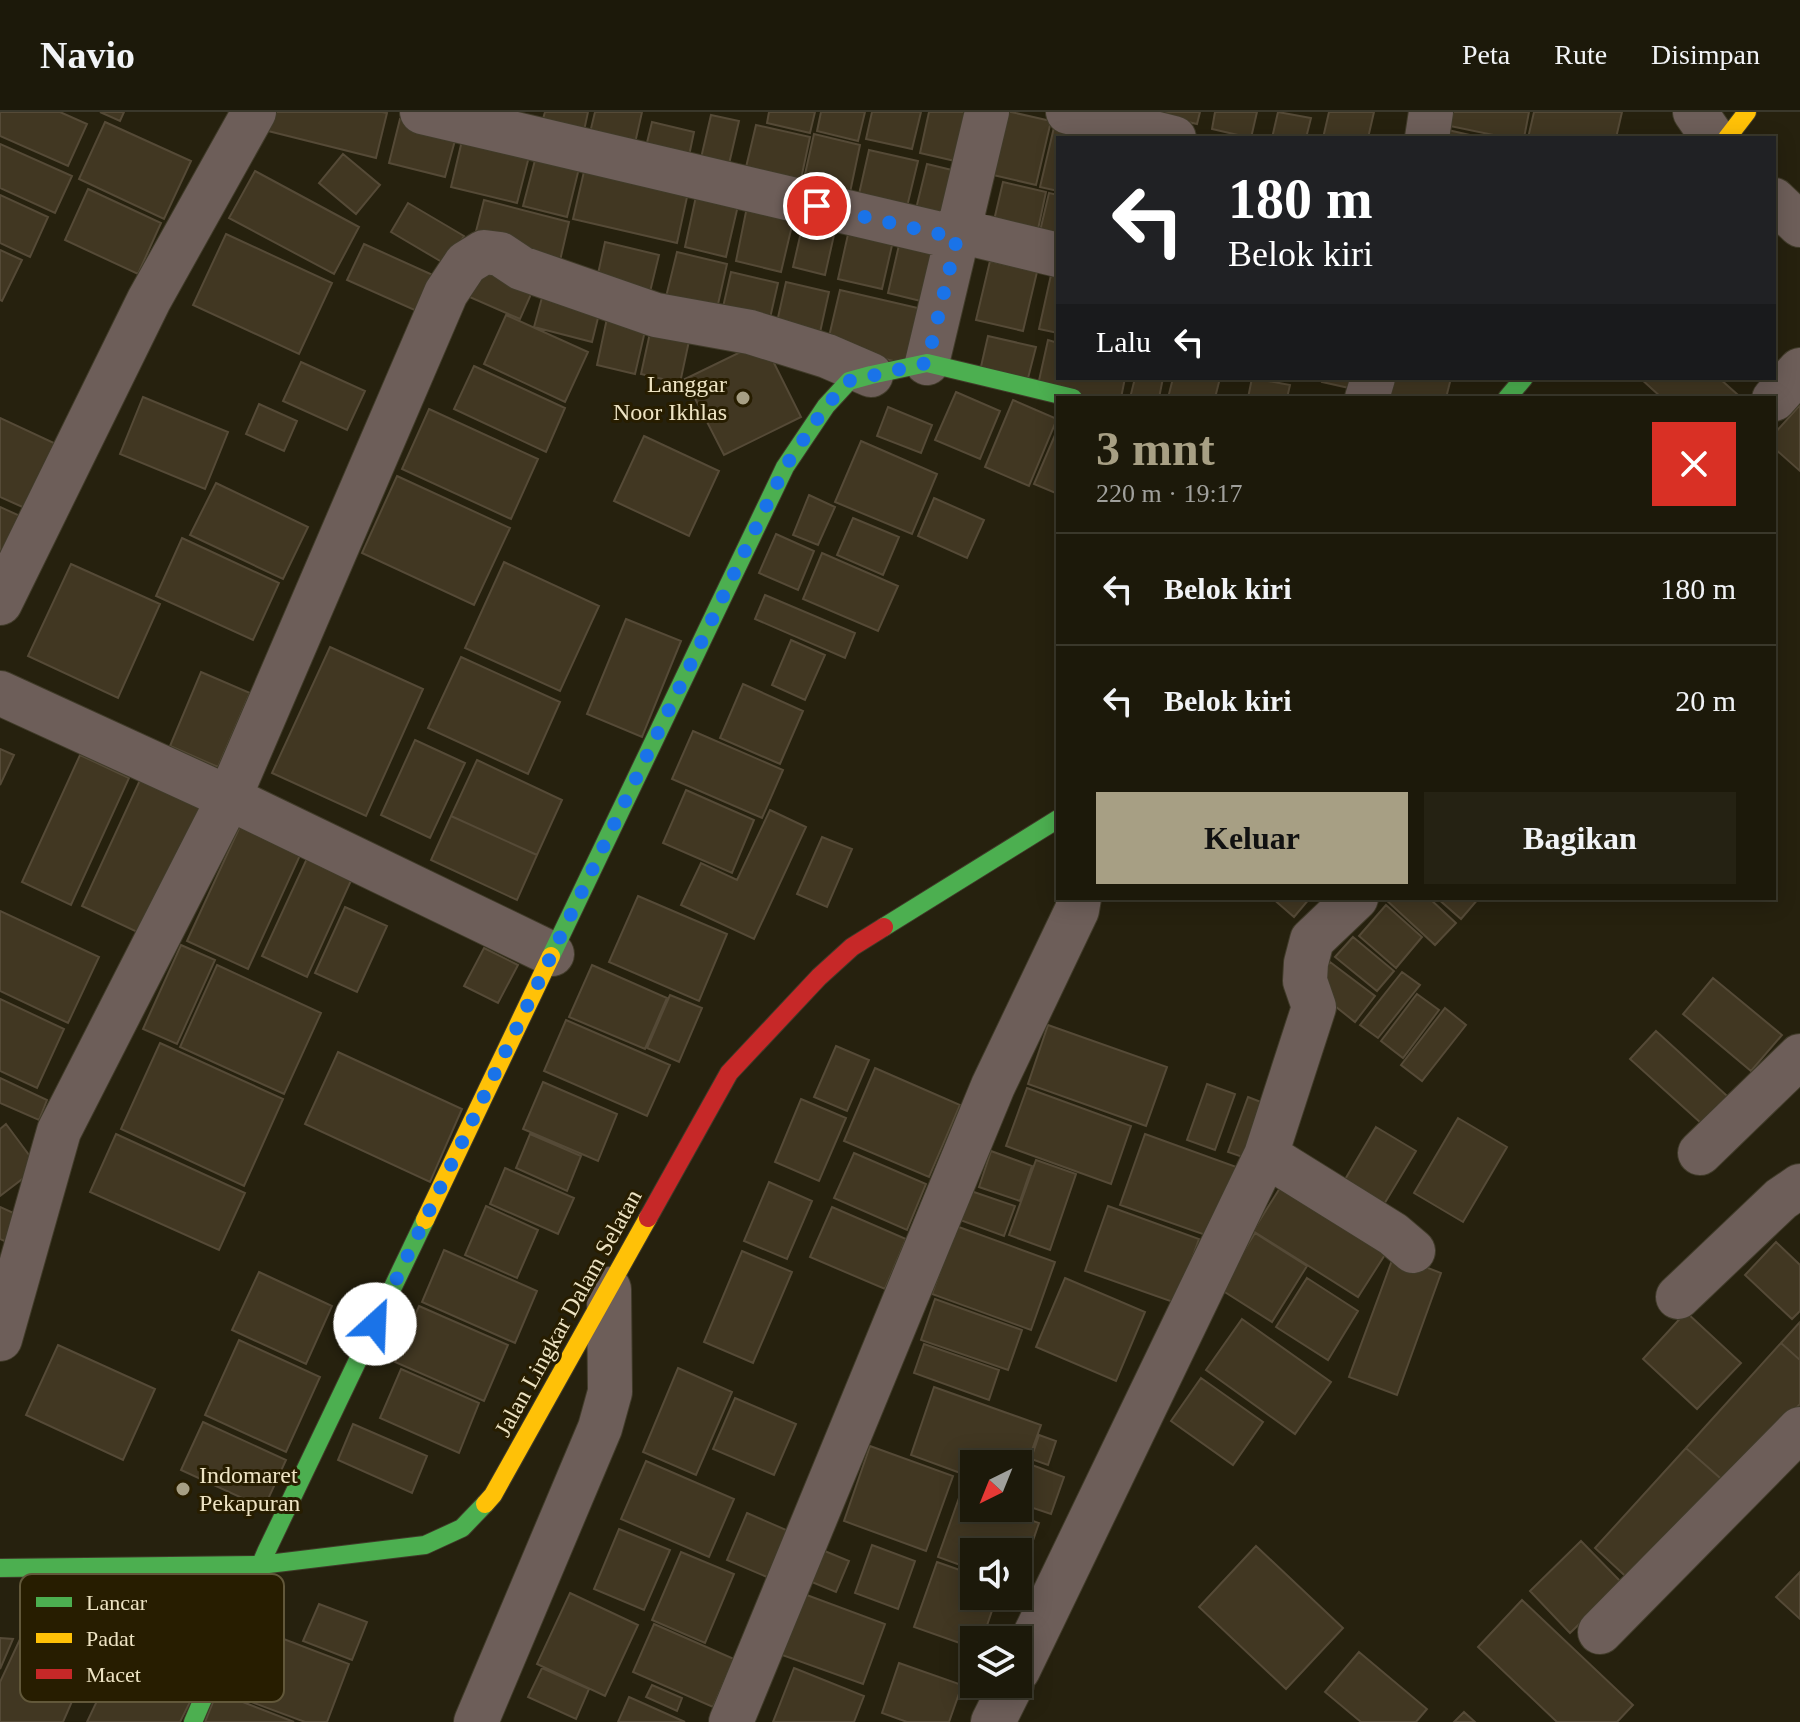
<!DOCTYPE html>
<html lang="id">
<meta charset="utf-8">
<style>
:root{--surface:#1c190a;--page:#252213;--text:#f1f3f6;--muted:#a0a09c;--line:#3a382b;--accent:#a79f84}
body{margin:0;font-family:Georgia,serif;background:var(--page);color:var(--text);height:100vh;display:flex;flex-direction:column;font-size:30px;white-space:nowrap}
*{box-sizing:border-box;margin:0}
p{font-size:26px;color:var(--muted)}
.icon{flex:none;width:44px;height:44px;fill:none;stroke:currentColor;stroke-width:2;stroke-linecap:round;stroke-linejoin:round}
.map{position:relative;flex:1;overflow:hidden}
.details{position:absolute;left:1056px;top:284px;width:720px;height:504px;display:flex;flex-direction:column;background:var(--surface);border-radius:0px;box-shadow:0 4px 20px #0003,0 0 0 2px var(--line)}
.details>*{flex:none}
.guide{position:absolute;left:1056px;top:24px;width:720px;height:244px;border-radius:0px;box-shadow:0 4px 20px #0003,0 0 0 2px var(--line);background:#202124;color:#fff;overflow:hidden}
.needle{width:52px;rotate:223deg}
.fabs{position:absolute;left:960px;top:1338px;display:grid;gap:16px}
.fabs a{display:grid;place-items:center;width:72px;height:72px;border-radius:0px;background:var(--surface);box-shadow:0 4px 20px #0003,0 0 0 2px var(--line);font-size:40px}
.pin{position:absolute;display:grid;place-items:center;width:68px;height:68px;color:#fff;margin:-34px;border:4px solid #fff;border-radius:50%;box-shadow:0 2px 8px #0007}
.me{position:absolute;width:88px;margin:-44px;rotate:25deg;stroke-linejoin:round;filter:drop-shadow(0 0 6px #0008)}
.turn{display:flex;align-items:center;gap:28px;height:168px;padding:0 40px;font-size:36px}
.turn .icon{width:104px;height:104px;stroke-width:2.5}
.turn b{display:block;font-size:56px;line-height:68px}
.then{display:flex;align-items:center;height:76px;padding:0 40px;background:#0003;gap:16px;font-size:30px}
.round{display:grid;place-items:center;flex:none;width:84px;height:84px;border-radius:0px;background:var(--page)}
.overview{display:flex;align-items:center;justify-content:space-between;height:136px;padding:0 40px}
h1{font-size:48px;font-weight:600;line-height:60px;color:var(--accent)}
.primary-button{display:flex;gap:16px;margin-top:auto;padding:16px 40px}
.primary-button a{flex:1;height:92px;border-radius:0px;background:var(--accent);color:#111;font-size:32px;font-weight:600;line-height:92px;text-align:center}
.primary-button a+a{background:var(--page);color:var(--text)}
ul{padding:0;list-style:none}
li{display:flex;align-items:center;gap:24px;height:112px;padding:0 40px;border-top:2px solid var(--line)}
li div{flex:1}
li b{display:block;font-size:30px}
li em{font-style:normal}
header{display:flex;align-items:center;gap:48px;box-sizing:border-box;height:112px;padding:0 40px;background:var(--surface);border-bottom:2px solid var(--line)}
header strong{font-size:38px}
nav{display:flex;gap:44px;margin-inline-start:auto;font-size:28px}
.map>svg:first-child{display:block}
.building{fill:#413722;stroke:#554a37;stroke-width:2}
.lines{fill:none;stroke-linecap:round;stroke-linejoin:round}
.street-casing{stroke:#403b29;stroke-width:46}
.fast-casing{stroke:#403b29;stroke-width:20}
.slow-casing{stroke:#403b29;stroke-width:20}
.jam-casing{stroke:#403b29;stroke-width:20}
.street{stroke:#6d5e59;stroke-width:44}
.fast{stroke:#4caf50;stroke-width:18}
.slow{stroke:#ffc107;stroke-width:18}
.jam{stroke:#c62828;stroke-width:18}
.route{stroke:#1a73e8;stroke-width:14;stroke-dasharray:0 25.2}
.poi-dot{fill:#a79f84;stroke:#271d00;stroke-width:3}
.labels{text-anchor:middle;stroke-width:6;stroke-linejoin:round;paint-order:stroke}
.poi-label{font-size:24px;fill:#ede3c3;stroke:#271d00;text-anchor:end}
.street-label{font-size:24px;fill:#ede3c3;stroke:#271d00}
.key{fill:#271d00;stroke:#62583a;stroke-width:2}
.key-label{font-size:22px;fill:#ede3c3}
</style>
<header>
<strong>Navio</strong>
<nav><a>Peta</a><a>Rute</a><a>Disimpan</a></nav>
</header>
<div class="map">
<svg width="1800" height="1610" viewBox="0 0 1800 1610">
<rect width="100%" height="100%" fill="#26210e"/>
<path class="building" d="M0 0H60L87 12 68 54 0 24Z
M100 0H124L120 9Z
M268 0H382L387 1 376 46 264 18Z
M545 0H588L582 28 540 17Z
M595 0H642L633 40 588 29Z
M769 0H815L810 21 767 11Z
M821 0H865L858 29 817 19Z
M872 0H921L912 37 866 27Z
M929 0H979L968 52 920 41Z
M994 0H1011L1051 9 1036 73 980 60Z
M1144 0H1200L1197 12Z
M1215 0H1257L1251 26 1212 17Z
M1278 0 1311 6 1306 26H1272Z
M1329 0H1374L1368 26H1323Z
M1453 0H1529L1524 26H1508L1450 14Z
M1534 0H1622L1616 26H1528Z
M711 3 739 9 726 65 698 59Z
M400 7 457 21 445 65 389 51Z
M105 10 191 49 164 107 79 67Z
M652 10 694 20 686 58 643 47Z
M1055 11 1101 26H1058V79L1040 75Z
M756 13 810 25 798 81 743 68Z
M465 16 532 33 517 91 451 75Z
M1448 18 1483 26H1446Z
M814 22 860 33 848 90 801 80Z
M0 32 72 64 55 101 0 76Z
M539 33 582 44 567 105 523 94Z
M869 38 918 49 905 103 857 91Z
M343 42 380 73 356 102 319 71Z
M586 51 689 76 677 131 573 107Z
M927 52 952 58 940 112 914 105Z
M255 59 359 115 334 162 229 106Z
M1003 70 1046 80 1035 131 991 121Z
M698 75 740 85 726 145 685 135Z
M88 77 161 111 138 162 65 128Z
M1049 81 1058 83V136L1037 132Z
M0 83 48 105 30 145 0 131Z
M484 88 569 110 559 153 473 131Z
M748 90 795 101 781 160 736 149Z
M408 91 464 124 447 153 391 120Z
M804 107 836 114 825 163 793 155Z
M849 118 893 129 882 177 838 167Z
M902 120 947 131 933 192 888 181Z
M226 122 332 171 299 242 193 193Z
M605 130 659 143 649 184 596 171Z
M364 132 435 164 419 200 347 168Z
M0 138 22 148 2 189 0 188Z
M677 140 727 152 716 201 665 189Z
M481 148 536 171 520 207 465 183Z
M990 149 1037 160 1023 219 976 208Z
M1053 154 1058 155V221L1039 217Z
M731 160 778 171 768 215 721 204Z
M786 170 829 180 817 234 774 223Z
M546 171 603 186 592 230 534 215Z
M840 178 922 197 910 253 827 233Z
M609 197 648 206 635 262 597 253Z
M506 203 588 240 565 290 484 252Z
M653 207 692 215 680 271 641 262Z
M988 224 1036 235 1027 270 980 259Z
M1048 228 1058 231V266H1125L1121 286H1092L1038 273Z
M763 229 801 305 724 343 685 267Z
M301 250 365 279 347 318 283 289Z
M474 254 565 296 546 340 454 297Z
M1135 266H1163L1159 286H1130Z
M1173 266H1220L1215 286H1168Z
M1252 266 1290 273 1287 286H1248Z
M1323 266H1351L1349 276 1322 270Z
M1387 266H1451L1446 286H1383Z
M1640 266H1719L1738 283 1736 286H1662Z
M956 280 1000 299 980 347 935 328Z
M143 285 228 320 205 377 120 342Z
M1013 288 1057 307 1029 374 985 355Z
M259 292 297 309 284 339 246 322Z
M1800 293V359L1774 336V322Z
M888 295 932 313 921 341 877 324Z
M429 297 538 347 511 407 402 357Z
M0 306 56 332 27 397 0 385Z
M1058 316V382L1034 372Z
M644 324 719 359 689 424 614 389Z
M861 329 937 362 912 422 835 390Z
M397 364 510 416 474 493 362 441Z
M216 371 308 415 283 467 190 423Z
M809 383 835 395 818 433 793 423Z
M934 386 984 408 967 446 918 424Z
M0 395 29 408 0 471Z
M853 406 899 425 883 463 837 443Z
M776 422 814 439 798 478 759 461Z
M182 426 279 471 253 528 156 484Z
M822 441 898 474 878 519 803 487Z
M504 450 599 494 560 579 465 536Z
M71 452 160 492 118 586 28 544Z
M765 483 855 521 845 546 755 507Z
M626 507 681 529 642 625 587 602Z
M791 528 825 543 805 588 772 573Z
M330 535 423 577 366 704 272 661Z
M461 545 560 590 528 662 428 616Z
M201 560 250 581 218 655 170 634Z
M743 572 803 599 780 652 720 626Z
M693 619 783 658 762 706 672 667Z
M415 628 465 651 430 726 381 703Z
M0 637 14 643 0 673Z
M80 643 129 666 71 793 22 770Z
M477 648 562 688 537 743 451 704Z
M140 668 208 699 150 826 82 794Z
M686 678 754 708 732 761 663 731Z
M770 698 806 715 754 827 681 793 701 751 737 768Z
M451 704 537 743 517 788 431 748Z
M241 712 302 739 248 857 187 829Z
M822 725 852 737 827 795 797 782Z
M309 742 354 762 307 865 262 844Z
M638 784 727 822 699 889 609 850Z
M1272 786H1310L1294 805Z
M1384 786H1429L1456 811 1435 833Z
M1437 786H1479L1461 807Z
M1386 793 1422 825 1396 856 1359 824Z
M345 795 387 814 357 880 315 861Z
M0 799 99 845 68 911 0 879Z
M1353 825 1394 859 1377 879 1335 845Z
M181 833 215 848 177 932 143 917Z
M484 836 518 853 498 891 464 874Z
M1330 850 1375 884 1355 910 1311 875Z
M217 853 321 901 284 982 180 935Z
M592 853 667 886 645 937 569 905Z
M1402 860 1420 873 1378 926 1360 913Z
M1713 866 1782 923 1751 959 1683 902Z
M1417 882 1439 898 1403 946 1381 929Z
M670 883 702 896 679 950 647 936Z
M0 887 64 917 37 976 0 959Z
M1445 896 1466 913 1422 969 1401 953Z
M566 908 670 953 647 1004 544 959Z
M1048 913 1167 955 1146 1014 1028 972Z
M1656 919 1737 993 1711 1020 1630 947Z
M160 931 283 987 244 1074 121 1017Z
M836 934 869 948 847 999 814 985Z
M338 940 462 997 430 1070 305 1012Z
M875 956 960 993 929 1065 844 1029Z
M0 966 47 988 39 1008 0 991Z
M543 970 617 1002 598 1049 523 1017Z
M1207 972 1235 982 1215 1038 1187 1028Z
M1027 976 1131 1014 1111 1072 1006 1034Z
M1248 985 1279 997 1260 1051 1228 1040Z
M801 987 846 1006 819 1069 775 1050Z
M1458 1006 1507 1035 1463 1110 1414 1081Z
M6 1012 38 1055 0 1084V1017Z
M1376 1015 1416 1039 1380 1099 1340 1076Z
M116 1022 245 1081 219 1138 90 1080Z
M530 1022 581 1044 567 1079 516 1056Z
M1145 1022 1242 1057 1217 1127 1120 1093Z
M991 1039 1032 1054 1020 1089 979 1075Z
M854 1041 926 1072 907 1118 834 1086Z
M1036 1048 1076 1062 1050 1138 1009 1123Z
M505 1056 574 1086 558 1122 490 1092Z
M1290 1060 1395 1127 1358 1185 1253 1119Z
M769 1070 812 1089 787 1147 744 1129Z
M971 1079 1015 1094 1004 1124 960 1108Z
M486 1094 538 1118 517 1166 465 1143Z
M1108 1094 1199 1127 1176 1191 1085 1159Z
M0 1095 29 1108 17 1135 0 1127Z
M832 1095 906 1127 885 1177 810 1145Z
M956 1114 1055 1150 1031 1218 932 1182Z
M1255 1121 1307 1154 1272 1210 1220 1177Z
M1776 1130 1800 1153V1199L1792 1207 1745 1163Z
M444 1138 537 1179 515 1231 422 1190Z
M742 1139 792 1160 753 1251 704 1230Z
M1394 1143 1441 1161 1397 1283 1349 1265Z
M259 1160 332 1194 306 1252 232 1218Z
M1065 1166 1145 1200 1116 1269 1036 1235Z
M1307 1166 1358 1199 1328 1248 1276 1215Z
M935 1187 1022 1218 1008 1258 921 1228Z
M419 1194 508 1233 484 1289 395 1250Z
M1686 1200 1741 1251 1697 1297 1643 1247Z
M1242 1207 1331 1270 1295 1322 1206 1258Z
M1800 1210V1248L1781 1231Z
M239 1228 320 1265 286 1340 205 1303Z
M1781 1231 1800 1248V1292L1727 1372 1686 1336Z
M924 1232 999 1258 989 1288 914 1261Z
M58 1233 155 1277 123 1348 26 1303Z
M678 1256 732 1280 696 1363 643 1340Z
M401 1257 479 1291 459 1341 380 1306Z
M1201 1266 1263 1310 1233 1353 1171 1309Z
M934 1275 1041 1313 1018 1377V1352H974V1366L911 1343Z
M735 1286 796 1312 774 1363 713 1337Z
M203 1310 286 1348 264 1396 181 1358Z
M353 1312 427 1344 412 1381 338 1348Z
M1039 1323 1056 1329 1048 1353 1031 1347Z
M870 1334 953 1364 926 1439 844 1409Z
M1686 1336 1727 1372 1635 1473 1595 1436Z
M646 1349 734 1387 709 1445 621 1407Z
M1032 1353 1064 1365 1051 1402 1018 1391Z
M960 1383 974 1388V1396H996L1039 1411 1018 1472V1440H974V1458L938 1445Z
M747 1401 793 1421 774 1468 727 1448Z
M619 1417 670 1438 644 1498 594 1477Z
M1581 1429 1622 1471 1570 1521 1530 1479Z
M872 1433 915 1449 898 1497 855 1481Z
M1256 1434 1343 1516 1286 1577 1199 1495Z
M815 1435 849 1449 836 1480 802 1466Z
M681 1440 734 1462 705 1531 652 1508Z
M937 1450 974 1463V1484H997L982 1528H974V1536L914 1515Z
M1800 1460V1507L1776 1485Z
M570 1481 638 1513 605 1584 537 1552Z
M804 1482 885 1512 863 1572 782 1543Z
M1522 1488 1633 1593 1617 1610H1557L1478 1535Z
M319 1492 367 1510 352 1548 303 1529Z
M654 1512 734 1547 713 1595 633 1560Z
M247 1513 349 1552 327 1610H305L222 1579Z
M21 1525 87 1555 63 1610H0V1570Z
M0 1526 13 1527 0 1557Z
M1359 1540 1427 1597 1416 1610H1361L1325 1580Z
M115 1551 191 1588 180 1610H87Z
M899 1551 962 1573 949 1610H907L882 1601Z
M542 1556 589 1577 576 1607 528 1585Z
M794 1556 864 1584 854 1610H773Z
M652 1573 682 1586 677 1599 646 1585Z
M217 1580 294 1610H205Z
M629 1585 685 1610H618Z
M1464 1600 1475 1610H1454Z"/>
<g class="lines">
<defs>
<path id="street" d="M422 0 957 126
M1068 0 1174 26
M1695 0 1713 26
M1427 26 1431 0
M1774 88 1800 113
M959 119 1058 143
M927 251 987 0
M1367 286 1373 266
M1774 287 1800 258
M0 491 149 188 254 0
M0 581 229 686 552 842
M1700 1041 1800 944
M1266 1043 1393 1122 1413 1139
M1678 1185 1781 1087 1800 1074
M0 1227 59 1019 229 686 446 181 466 151 484 140 500 142 521 156 656 203 750 220 827 244 871 263
M1600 1520 1800 1317
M1018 1558 1266 1043 1314 895 1305 869 1306 851 1312 828 1356 786
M476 1610 600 1316 610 1280 609 1177
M731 1610 993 974 1077 798 1079 786
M993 1610 1012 1572"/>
<path id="fast" d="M1507 286 1524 266
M884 815 1058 707
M551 844 785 355 826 294 849 269 871 263 927 251 1073 286
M0 1456 260 1453 425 1433 462 1416 485 1392
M193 1610 266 1440 425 1108"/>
<path id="slow" d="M1727 26 1747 0
M425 1108 551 844
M485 1392 493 1383 648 1106"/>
<path id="jam" d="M648 1106 729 961 819 865 852 835 884 815"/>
</defs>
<use href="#street" class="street-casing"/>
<use href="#fast" class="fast-casing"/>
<use href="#slow" class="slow-casing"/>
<use href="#jam" class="jam-casing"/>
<use href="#street" class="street"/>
<use href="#fast" class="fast"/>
<use href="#slow" class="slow"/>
<use href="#jam" class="jam"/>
</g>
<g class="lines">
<path class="route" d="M375 1212 785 355 826 294 849 269 927 251 957 126 817 94"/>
</g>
<g class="poi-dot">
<circle cx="743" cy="286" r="8"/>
<circle cx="183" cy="1377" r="8"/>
</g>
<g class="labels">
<g class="poi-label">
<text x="727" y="280">Langgar<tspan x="727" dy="28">Noor Ikhlas</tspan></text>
<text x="199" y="1371" text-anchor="start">Indomaret<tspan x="199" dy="28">Pekapuran</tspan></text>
</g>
<g class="street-label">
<text transform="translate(568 1201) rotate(-61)" y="8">Jalan Lingkar Dalam Selatan</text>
</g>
</g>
<rect x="20" y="1462" width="264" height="128" rx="12" class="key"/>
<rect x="36" y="1485" width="36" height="10" fill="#4caf50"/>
<rect x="36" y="1521" width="36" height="10" fill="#ffc107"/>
<rect x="36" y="1557" width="36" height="10" fill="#c62828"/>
<g class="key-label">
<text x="86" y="1498">Lancar</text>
<text x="86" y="1534">Padat</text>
<text x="86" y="1570">Macet</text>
</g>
</svg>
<div class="fabs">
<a><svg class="needle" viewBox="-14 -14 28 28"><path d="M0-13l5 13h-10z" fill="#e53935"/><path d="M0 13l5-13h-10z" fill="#a0a09c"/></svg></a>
<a><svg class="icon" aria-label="sound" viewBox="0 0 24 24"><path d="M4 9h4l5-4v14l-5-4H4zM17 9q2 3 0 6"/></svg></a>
<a><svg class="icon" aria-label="layers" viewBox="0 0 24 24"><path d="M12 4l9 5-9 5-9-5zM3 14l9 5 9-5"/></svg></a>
</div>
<div class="pin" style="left:817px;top:94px;background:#d93025"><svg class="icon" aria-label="arrive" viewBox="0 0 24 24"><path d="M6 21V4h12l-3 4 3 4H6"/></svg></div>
<svg class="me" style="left:375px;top:1212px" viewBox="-20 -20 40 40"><circle r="19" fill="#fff"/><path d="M0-13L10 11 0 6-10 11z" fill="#1a73e8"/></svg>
<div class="guide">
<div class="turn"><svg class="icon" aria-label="left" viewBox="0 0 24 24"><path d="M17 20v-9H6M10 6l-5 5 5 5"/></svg><div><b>180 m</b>Belok kiri</div></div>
<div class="then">Lalu<svg class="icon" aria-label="left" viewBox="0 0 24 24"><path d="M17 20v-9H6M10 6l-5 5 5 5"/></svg></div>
</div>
<section class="details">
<div class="overview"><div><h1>3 mnt</h1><p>220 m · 19:17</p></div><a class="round" style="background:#d93025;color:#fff"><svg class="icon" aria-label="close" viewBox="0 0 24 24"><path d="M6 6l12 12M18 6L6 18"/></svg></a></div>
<ul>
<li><svg class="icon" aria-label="left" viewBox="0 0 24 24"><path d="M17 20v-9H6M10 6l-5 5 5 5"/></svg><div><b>Belok kiri</b></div><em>180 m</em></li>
<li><svg class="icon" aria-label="left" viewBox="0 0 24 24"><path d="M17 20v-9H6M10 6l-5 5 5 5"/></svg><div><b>Belok kiri</b></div><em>20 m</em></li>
</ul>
<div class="primary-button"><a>Keluar</a><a>Bagikan</a></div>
</section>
</div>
